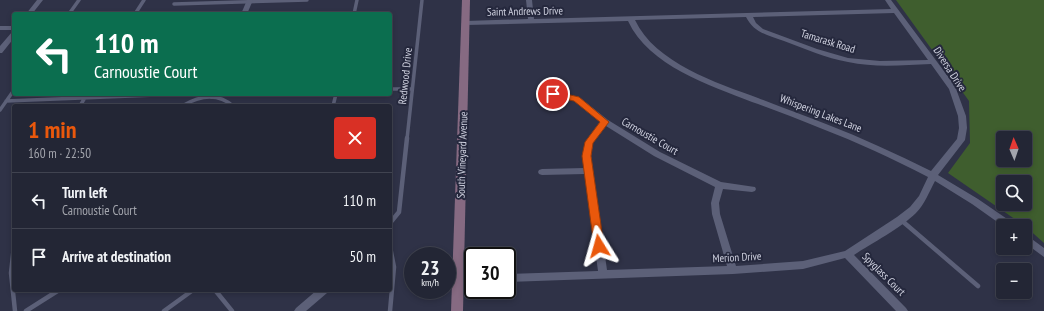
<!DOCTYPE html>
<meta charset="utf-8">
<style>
:root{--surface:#232635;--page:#2f3241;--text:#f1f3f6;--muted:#a3a5ad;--line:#404350;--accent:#ea580c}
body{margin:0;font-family:"PT Sans Narrow",sans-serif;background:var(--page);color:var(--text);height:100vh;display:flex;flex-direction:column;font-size:15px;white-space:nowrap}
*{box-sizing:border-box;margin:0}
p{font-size:13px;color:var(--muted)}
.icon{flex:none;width:22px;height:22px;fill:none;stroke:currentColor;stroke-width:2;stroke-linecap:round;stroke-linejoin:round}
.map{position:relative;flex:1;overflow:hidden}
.sheet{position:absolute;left:12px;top:104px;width:380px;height:188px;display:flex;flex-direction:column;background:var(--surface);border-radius:4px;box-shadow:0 2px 6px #0003,0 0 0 1px var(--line)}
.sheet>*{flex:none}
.banner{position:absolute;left:12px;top:12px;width:380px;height:84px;border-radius:4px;box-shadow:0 2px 6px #0003,0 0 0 1px var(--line);background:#0b6e4f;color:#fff;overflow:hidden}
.needle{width:26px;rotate:358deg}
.buttons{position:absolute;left:996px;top:131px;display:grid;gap:8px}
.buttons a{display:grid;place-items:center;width:36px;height:36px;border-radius:4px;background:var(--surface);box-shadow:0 2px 6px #0003,0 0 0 1px var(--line);font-size:20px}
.speed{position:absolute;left:404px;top:247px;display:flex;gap:8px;font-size:20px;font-weight:700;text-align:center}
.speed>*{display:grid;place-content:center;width:52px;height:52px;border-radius:50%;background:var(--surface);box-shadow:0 2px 6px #0003,0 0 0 1px var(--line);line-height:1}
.speed small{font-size:10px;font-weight:400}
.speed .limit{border:2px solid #111;border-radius:6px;background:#fff;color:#111}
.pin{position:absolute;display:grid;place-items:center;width:34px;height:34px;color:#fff;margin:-17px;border:2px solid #fff;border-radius:50%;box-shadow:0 1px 4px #0007}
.me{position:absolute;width:44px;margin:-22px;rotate:352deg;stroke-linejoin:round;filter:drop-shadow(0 0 3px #0008)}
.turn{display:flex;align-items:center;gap:14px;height:84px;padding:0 16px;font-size:18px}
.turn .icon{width:52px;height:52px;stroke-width:2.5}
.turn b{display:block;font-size:28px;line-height:34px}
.round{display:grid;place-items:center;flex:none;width:42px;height:42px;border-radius:4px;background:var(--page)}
.overview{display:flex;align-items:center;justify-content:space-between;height:68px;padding:0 16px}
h1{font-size:24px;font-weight:700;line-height:30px;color:var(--accent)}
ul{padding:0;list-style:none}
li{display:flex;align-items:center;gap:12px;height:56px;padding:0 16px;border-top:1px solid var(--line)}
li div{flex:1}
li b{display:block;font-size:15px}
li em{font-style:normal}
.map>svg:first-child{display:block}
.green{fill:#3f5e2e;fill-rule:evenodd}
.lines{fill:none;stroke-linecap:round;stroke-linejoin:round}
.service-far1{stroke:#5c6078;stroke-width:3.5}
.service{stroke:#5c6078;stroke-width:4.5}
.minor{fill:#5c6078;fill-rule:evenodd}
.secondary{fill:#866a82;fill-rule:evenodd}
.route{fill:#ea580c;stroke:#983908}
.labels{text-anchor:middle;stroke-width:4;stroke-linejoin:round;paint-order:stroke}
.street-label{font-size:11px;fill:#d0d2e0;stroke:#25283d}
</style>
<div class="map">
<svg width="1044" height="311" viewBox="0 0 1044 311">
<rect width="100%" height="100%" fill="#2f3247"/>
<path class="green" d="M896 0H1044V243L1025 226 948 173 970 143 969 101ZM1003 138H1025V160H1003ZM1003 182H1025V204H1003Z"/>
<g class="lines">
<path class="service-far1" d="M174 4 307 0
M69 14 79 0
M135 14 144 0
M354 14 357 0
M390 89H412
M6 101 181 94
M80 106 87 94
M182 106C199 96 217 92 233 106
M333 106 336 94
M0 110 14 90
M407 139 422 0"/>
<path class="service" d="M901 220 978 286
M390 223 399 212 407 138
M14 246 11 273 15 311
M390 247 394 267 390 311
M215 290 232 311
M26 311 59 290
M164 311 193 290"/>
<path class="minor" d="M37 0H43L32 14H26Z
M247 0H253L247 14H241Z
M526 0H532L534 19 891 9 885 0H891L955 86 966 116 967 128 965 140 938 175 978 199 1013 223 1014 226H1003L972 204 935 181C929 192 925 204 916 213 901 228 872 243 854 255L906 308 908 311H896L845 258 803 269 733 274 507 282V274L598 271 585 174 542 175 539 174 538 172 539 170 542 169 585 168C581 143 586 141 600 122L574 101 539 93 538 91 542 88 579 97 608 120 660 152 721 182 755 187 756 189 755 191 752 192 723 189 719 203 720 214 736 266 803 261 845 251 897 217 910 207 919 196 928 177C893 159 857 142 820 128 798 119 775 110 752 102 709 85 649 66 628 21L466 25 463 23 466 21 528 19ZM894 13 928 60 880 61 848 58 817 49 763 29 756 23 753 17ZM746 17C754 33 768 35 784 41 805 49 826 58 848 62 875 68 904 65 931 64L949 89 958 116 959 128 957 139 931 171C897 154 862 138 826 124 803 115 781 107 758 98 717 83 655 63 635 20ZM606 126 654 156 715 187 711 203 712 214 727 266 607 270 591 156 593 143Z
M0 26H14V30H0Z
M12 32H14V38L2 53H0V46Z
M208 94H216V96L212 99 209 98Z
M1025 234 1044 248V257L1025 243Z
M473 275V283L458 284 455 283 453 280 455 277Z
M317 290H329L327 293 306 311H294L296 308Z"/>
<path class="secondary" d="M462 0H470L463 311H451Z"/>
</g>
<path class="route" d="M553 91 579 97 609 122 593 143 591 156 604 246 599 250 594 246 582 156 585 142 600 122 574 101 550 96V92Z"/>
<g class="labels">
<g class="street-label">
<text transform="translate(525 11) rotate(-1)" y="4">Saint Andrews Drive</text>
<text transform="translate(828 41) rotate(17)" y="4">Tamarask Road</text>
<text transform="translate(950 69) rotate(57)" y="4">Diversa Drive</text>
<text transform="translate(405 76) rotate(-84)" y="4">Redwood Drive</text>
<text transform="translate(821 113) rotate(21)" y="4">Whispering Lakes Lane</text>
<text transform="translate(650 136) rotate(30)" y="4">Carnoustie Court</text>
<text transform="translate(462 155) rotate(-88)" y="4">South Vineyard Avenue</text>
<text transform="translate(737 257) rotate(-3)" y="4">Merion Drive</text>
<text transform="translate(884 274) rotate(45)" y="4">Spyglass Court</text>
</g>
</g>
</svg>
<div class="buttons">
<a><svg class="needle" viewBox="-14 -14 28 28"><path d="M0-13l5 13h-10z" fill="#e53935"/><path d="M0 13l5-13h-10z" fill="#a3a5ad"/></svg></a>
<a><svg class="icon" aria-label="search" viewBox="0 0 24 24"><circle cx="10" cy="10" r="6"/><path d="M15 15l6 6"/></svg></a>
<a>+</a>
<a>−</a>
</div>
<div class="speed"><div>23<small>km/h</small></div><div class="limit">30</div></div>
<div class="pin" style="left:553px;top:94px;background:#d93025"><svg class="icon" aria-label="arrive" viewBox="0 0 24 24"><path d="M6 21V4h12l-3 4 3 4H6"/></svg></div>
<svg class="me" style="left:599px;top:246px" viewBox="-20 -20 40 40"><path d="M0-17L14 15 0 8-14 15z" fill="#ea580c" stroke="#fff" stroke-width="4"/></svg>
<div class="banner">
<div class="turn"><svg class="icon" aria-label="left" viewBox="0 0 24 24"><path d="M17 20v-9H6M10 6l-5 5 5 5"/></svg><div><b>110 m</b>Carnoustie Court</div></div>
</div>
<section class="sheet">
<div class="overview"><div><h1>1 min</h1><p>160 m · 22:50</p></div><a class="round" style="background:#d93025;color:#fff"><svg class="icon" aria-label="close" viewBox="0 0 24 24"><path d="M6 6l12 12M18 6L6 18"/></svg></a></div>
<ul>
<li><svg class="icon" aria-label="left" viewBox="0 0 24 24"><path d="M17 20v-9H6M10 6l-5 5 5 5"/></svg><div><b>Turn left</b><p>Carnoustie Court</p></div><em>110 m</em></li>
<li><svg class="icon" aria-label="arrive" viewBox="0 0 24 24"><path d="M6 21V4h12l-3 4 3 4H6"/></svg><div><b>Arrive at destination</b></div><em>50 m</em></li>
</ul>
</section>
</div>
